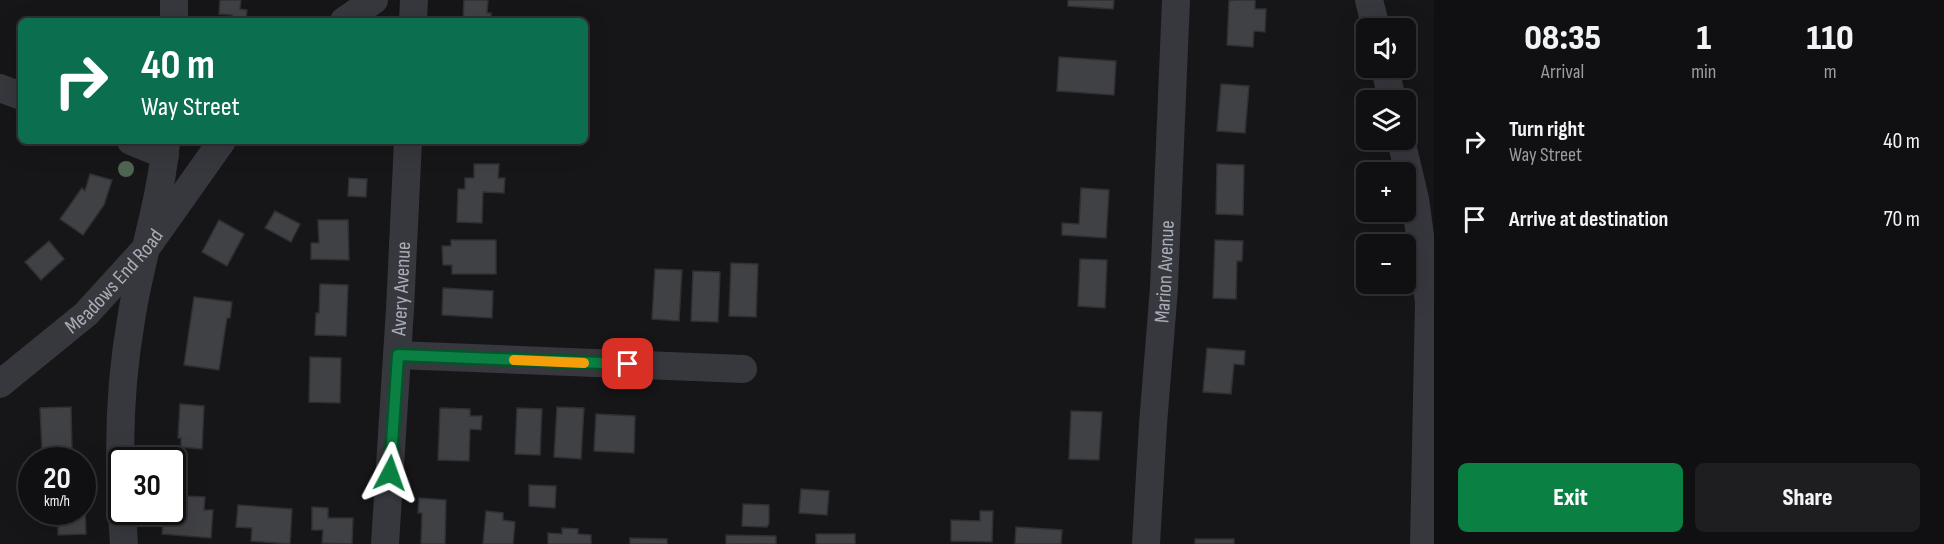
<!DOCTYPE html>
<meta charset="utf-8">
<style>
:root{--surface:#101012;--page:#1e1e20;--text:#f1f3f6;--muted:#9c9d9f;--line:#303032;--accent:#0b8043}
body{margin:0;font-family:"Sofia Sans Condensed",sans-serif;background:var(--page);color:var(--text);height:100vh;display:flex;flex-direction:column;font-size:22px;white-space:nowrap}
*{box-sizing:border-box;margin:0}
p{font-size:20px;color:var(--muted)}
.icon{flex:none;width:33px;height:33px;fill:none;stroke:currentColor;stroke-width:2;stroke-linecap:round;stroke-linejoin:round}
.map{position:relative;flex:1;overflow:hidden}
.details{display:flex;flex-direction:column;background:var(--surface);width:510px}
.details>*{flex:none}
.banner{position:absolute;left:18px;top:18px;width:570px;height:126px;border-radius:9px;box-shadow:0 6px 24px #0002,0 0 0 2px var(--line);background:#0b6e4f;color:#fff;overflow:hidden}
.buttons{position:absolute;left:1356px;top:18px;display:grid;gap:12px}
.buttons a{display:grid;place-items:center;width:60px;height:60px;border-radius:9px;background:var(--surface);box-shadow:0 6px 24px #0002,0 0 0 2px var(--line);font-size:30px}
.speed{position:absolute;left:18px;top:447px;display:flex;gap:12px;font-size:30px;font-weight:700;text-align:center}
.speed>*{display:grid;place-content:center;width:78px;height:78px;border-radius:50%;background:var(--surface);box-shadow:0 6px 24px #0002,0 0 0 2px var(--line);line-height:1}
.speed small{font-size:15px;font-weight:400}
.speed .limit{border:3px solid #111;border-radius:9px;background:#fff;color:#111}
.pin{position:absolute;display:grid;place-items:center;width:51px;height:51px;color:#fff;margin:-26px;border-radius:12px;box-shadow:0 3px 9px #0006}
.me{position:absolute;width:66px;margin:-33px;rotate:4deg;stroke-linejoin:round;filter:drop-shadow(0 0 4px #0008)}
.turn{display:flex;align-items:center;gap:21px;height:126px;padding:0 24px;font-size:27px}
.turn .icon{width:78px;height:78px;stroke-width:2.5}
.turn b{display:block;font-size:42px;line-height:51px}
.eta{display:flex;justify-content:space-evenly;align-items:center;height:102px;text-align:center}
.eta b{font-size:36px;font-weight:800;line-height:42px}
.action{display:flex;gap:12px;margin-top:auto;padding:12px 24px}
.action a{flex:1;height:69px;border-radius:9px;background:var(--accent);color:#fff;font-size:24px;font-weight:800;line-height:69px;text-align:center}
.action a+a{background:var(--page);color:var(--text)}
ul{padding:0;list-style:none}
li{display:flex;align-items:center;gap:18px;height:78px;padding:0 24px}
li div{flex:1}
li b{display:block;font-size:22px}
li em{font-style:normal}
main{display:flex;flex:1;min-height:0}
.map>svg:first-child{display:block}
.building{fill:#404145;stroke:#303034;stroke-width:1.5}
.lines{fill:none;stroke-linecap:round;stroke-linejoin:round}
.minor{stroke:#37383d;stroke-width:28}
.tree{fill:#506452}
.route-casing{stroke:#07532c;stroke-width:15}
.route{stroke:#0b8043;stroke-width:10}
.slow{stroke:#f59e0b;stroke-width:10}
.labels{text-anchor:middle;stroke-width:4.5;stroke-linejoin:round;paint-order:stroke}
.street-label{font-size:21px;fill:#a8adb8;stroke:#111113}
</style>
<main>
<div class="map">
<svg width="1434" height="544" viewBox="0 0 1434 544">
<rect width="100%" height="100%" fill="#161618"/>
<path class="building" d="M220 0H241L240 9 247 10 246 21H231L232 15 219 14Z
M464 0H488L487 13H491V21H463Z
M1068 0H1114L1113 9 1068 6Z
M1235 0H1255V9H1266L1265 32 1254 31 1253 47 1227 45 1229 1Z
M1059 57 1116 61 1114 95 1057 91Z
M1221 84 1249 86 1245 133 1217 131Z
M474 164H499L498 178H505L504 193 483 192 482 223 457 222 458 189H465V178H474Z
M1217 164 1244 165 1243 215 1216 214Z
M90 174 112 180 104 205 83 235 60 219 82 188 85 191Z
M349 178 367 179 366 197 348 196Z
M1081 188 1109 190 1106 238 1062 235V223L1079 224Z
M275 211 300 224 291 242 265 228Z
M219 220 244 234 227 266 202 252Z
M318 220H348L349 260 311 259V243H319Z
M451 240H496V274H452V265H443L442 246H451Z
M1215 240 1243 241 1242 261H1237L1236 299 1213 298Z
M49 241 64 259 41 280 25 262Z
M1080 259 1107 260 1105 308 1078 306Z
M731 263 758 264 756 317 729 316Z
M655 269 682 270 679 321 652 319Z
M693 271 720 272 718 322 691 321Z
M320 284 348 285 346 336 315 335 316 313H319Z
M443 288 493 291 492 318 442 315Z
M194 297 232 302 230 318H227L219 370 184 365Z
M1207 348 1245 351 1244 365 1234 364 1231 394 1203 392Z
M310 357 341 358 340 403 309 402Z
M180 404 204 406 202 449 181 447V438H178Z
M71 407 72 449 42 450 40 408Z
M557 407 584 408 581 459 554 457Z
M440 408 470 409V416H482L481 430 470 429 469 461 438 460Z
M517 408 542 409 540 455 515 454Z
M1071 411 1102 412 1099 460 1069 459Z
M596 414 635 416 634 453 594 451Z
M529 485 556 486 555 508 529 506Z
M801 489 829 491 827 515 799 513Z
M185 496 205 497 204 510H213L211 538 162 534 164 512H172V507L184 508Z
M419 498 446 500 445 544H421L422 513H418Z
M743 504 769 505V523L767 527 742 526Z
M238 505 292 509 290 544 251 541 252 528 236 527Z
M312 507 328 508V518H353L352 544 322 543 323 530H312Z
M82 508H85L86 534 58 535V516H45V512H82Z
M486 511 503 513V520L515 522 513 544H483Z
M980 511H993L992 542 951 541V520L980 521Z
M1016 527 1062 530 1061 544H1015Z
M562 528 578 529V534L591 535V544H548V533L562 534Z
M816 534H855V544H816Z
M726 535 776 536V544H726Z
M630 538 667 539V544H630Z
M1195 539H1234V544H1195Z"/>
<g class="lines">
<g class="minor">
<path d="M1369 0 1376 28"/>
<path d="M174 21V0"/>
<path d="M344 21 374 0"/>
<path d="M413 21 414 0"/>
<path d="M1385 68 1392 100"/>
<path d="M0 88 21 96"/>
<path d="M1401 140 1415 199 1429 302 1424 544"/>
<path d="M131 141 165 155"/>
<path d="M397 355 743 369"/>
<path id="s1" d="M0 384 86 314 147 247 222 141"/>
<path d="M122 498C118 439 121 378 131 320 140 260 161 202 166 141"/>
<path d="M122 512 124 544"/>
<path id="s2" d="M385 544 400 309 408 141"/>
<path id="s3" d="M1146 544 1153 424 1164 288 1176 0"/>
</g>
</g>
<circle class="tree" cx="126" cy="169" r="8"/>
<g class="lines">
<defs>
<path id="route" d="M390 473 398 355 628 364"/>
</defs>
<use href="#route" class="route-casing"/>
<use href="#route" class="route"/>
<path class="slow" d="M514 360 584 363"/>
</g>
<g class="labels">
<g class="street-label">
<text dy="7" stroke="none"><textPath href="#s3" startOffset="273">Marion Avenue</textPath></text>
<text dy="7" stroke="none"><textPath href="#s1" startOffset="154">Meadows End Road</textPath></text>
<text dy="7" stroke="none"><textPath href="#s2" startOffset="256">Avery Avenue</textPath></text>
</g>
</g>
</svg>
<div class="buttons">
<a><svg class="icon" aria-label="sound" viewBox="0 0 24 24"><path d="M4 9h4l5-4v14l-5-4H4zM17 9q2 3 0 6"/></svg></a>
<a><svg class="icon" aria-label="layers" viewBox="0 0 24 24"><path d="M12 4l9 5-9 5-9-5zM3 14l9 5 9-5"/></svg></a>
<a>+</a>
<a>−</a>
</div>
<div class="speed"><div>20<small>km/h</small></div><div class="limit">30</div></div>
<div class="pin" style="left:628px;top:364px;background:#d93025"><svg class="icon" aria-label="arrive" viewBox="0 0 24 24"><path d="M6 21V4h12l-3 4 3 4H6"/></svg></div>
<svg class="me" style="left:390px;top:473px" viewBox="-20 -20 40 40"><path d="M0-17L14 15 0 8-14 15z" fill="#0b8043" stroke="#fff" stroke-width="4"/></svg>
<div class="banner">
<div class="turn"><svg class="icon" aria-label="right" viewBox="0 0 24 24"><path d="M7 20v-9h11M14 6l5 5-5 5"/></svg><div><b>40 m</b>Way Street</div></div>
</div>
</div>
<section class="details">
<div class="eta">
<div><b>08:35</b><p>Arrival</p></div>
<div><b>1</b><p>min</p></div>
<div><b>110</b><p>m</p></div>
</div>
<ul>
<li><svg class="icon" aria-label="right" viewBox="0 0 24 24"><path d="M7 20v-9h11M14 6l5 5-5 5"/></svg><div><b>Turn right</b><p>Way Street</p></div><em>40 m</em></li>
<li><svg class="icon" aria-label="arrive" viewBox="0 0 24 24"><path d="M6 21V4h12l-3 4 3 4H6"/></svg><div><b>Arrive at destination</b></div><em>70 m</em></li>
</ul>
<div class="action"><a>Exit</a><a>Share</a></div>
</section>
</main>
